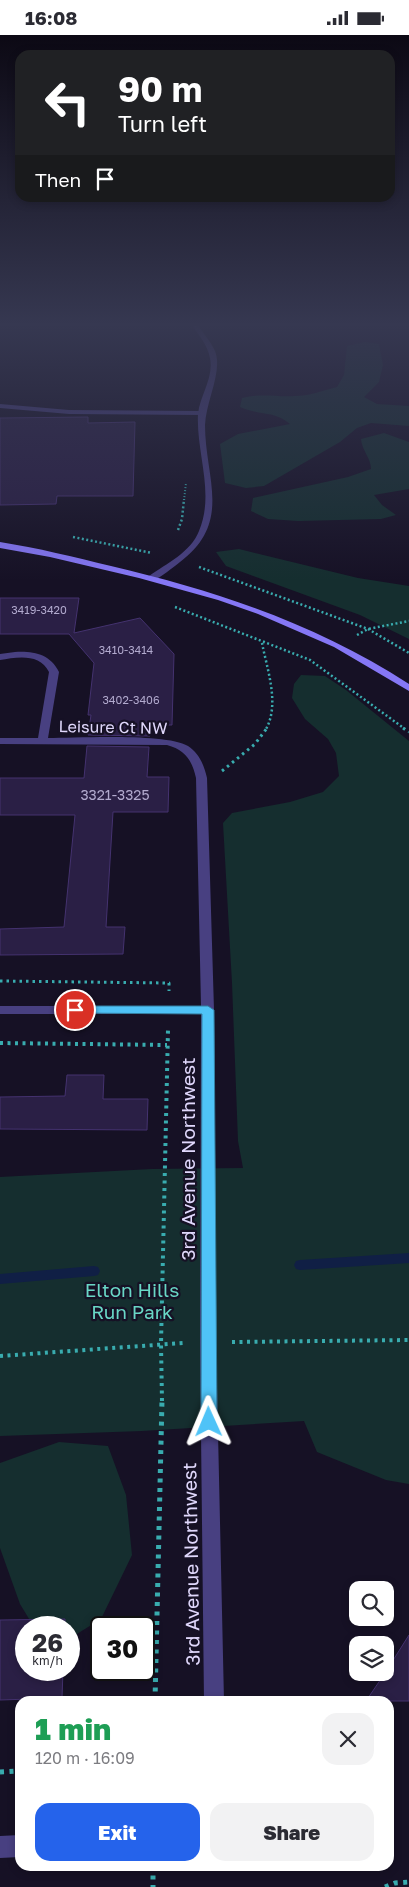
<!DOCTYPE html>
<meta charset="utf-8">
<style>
:root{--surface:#fff;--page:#f2f2f3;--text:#2b2b33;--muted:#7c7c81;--accent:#2563eb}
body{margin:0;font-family:"Golos Text",sans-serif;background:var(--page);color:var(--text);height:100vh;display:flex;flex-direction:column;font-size:19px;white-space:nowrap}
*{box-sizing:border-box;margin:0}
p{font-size:16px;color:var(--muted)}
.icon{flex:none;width:28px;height:28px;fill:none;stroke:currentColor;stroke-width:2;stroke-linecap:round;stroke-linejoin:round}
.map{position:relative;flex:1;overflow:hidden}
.side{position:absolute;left:15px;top:1661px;width:379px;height:175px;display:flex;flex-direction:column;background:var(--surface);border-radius:15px;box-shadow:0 2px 8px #0003}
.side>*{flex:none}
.top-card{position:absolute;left:15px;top:15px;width:380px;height:152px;border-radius:15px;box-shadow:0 2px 8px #0003;background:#202124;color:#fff;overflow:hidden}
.fabs{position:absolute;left:349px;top:1546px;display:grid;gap:10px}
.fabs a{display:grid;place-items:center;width:45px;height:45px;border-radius:10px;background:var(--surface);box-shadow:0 2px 8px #0003;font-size:25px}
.speed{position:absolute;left:15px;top:1581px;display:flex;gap:10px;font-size:25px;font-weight:700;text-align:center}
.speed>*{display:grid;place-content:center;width:65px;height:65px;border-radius:50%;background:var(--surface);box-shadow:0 2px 8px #0003;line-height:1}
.speed small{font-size:12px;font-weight:400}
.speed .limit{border:2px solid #111;border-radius:8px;background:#fff;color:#111}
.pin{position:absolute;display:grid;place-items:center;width:42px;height:42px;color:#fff;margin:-21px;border:2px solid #fff;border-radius:50%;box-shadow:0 1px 5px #0007}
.me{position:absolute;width:55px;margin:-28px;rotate:359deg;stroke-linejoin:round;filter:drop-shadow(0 0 4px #0008)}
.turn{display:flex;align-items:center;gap:18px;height:105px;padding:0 20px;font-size:22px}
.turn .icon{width:65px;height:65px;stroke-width:2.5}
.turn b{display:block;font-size:35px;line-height:42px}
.then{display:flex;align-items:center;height:48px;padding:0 20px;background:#0003;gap:10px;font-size:19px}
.round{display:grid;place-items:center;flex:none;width:52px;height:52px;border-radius:15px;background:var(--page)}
.head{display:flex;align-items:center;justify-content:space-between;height:85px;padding:0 20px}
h1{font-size:30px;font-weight:800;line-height:38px;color:#1e9e55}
.cta{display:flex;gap:10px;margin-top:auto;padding:10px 20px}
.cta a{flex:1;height:58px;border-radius:15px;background:var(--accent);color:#fff;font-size:20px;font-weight:800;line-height:58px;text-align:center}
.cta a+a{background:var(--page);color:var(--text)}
.status{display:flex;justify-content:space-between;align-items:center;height:35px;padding:0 25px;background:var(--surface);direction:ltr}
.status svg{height:14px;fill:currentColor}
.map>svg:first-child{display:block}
.green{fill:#152e2f}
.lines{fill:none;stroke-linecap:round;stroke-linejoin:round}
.stream{fill:#101f45;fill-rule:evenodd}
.building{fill:#2a1f45;stroke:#44326f}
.path-far4{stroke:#39acaf;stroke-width:2;stroke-dasharray:1 2;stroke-linecap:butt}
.path-far3{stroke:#39acaf;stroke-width:2.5;stroke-dasharray:2 2.5;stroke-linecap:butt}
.path-far2{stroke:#39acaf;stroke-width:3;stroke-dasharray:2.5 4;stroke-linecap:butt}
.path-far1{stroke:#39acaf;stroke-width:4;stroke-dasharray:3 4.5;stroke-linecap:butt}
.path{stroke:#39acaf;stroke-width:5;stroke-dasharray:4 5.5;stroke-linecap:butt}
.service{fill:#484081;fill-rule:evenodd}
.minor{fill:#484081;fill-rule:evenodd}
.secondary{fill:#8577f5;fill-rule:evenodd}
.route{fill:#4fc3f7;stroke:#337fa1}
.labels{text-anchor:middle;stroke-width:4.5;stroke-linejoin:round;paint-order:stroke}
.far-number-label{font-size:11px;fill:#b2aace}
.number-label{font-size:14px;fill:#b2aace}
.street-label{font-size:16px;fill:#e0d8fc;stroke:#161125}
.near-street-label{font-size:19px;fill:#e0d8fc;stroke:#161125}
.near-park-label{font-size:19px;fill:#69d7c6;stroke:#161125}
</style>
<div class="status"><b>16:08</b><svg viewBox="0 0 49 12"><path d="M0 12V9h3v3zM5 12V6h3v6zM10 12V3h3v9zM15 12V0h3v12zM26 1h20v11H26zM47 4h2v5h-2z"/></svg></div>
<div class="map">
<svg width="409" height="1852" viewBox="0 0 409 1852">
<rect width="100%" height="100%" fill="#161125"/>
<path class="green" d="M365 307 379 309 383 330 379 347 364 362 377 369 409 371V391L371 388 357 393 340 407 264 451 246 453 225 448 220 409 238 399 290 389C273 375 260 381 240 372L242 363C260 358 276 362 294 361 309 361 322 356 337 352L344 340 347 311Z
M384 398 409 407V454L374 460 382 470 396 480 381 484 298 486 268 484 251 476 253 463 348 442 371 434C371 423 362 416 361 404Z
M239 514 358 543 409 551V604L360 580 226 531 216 517Z
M301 640 325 641 346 655 409 706V1449L386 1445 317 1417 304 1386 142 1396 0 1401V1142L152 1134 243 1133 238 1106 232 948 223 788 232 778 290 767 323 757 339 741 336 718 328 704 305 684 292 663 294 649Z
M59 1407 108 1411 126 1460 132 1520 101 1584 72 1602 69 1601V1592H34L20 1569 0 1513V1428Z"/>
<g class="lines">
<path class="stream" d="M409 1218V1228L300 1235 296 1234 294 1230 296 1226 300 1225Z
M94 1231 98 1232 100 1236 98 1240 94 1241 0 1249V1239Z"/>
</g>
<path class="building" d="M88 382V388L135 387 133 461H57L56 469 0 470V383Z
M0 563H79L74 598 140 583 174 619 172 690H150V701L88 700 91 680H88L94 628 69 599H0Z
M87 711 149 712 147 742H169L168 777H113L106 892H125L123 919 0 920V894L64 892 75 780H0V743H84Z
M67 1040H104L103 1064H148L147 1095 0 1094V1062L65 1061Z
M65 1584V1592H26V1635H63L62 1663 0 1665V1585Z
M409 1600V1666H366L385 1638Z"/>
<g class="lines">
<path class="path-far4" d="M184 465 186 448"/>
<path class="path-far3" d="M178 495 182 484 184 464
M73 502 152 518
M199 532 368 594 409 618
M175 572 310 625 405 694
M357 600 368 594 409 586
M262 608C267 634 280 669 266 694"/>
<path class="path-far2" d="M403 693 409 697
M222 736 255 709 267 693
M0 946 169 948V956"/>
<path class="path-far1" d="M0 1008 167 1010
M232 1307 409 1305
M0 1321 183 1308
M162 1366 161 1309 168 995"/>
<path class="path" d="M155 1666 162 1365
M0 1737 20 1736
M153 1831V1852
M385 1852 395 1848 409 1847"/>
<path class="service" d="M0 369 69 375 202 376 206 378 202 380 69 379 0 373Z"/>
<path class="minor" d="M190 287H196C202 297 210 305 215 316 223 336 206 366 205 390 205 443 233 487 180 527 172 533 162 542 152 546L149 545V541C166 529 191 517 199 496 215 458 196 418 198 379 200 360 214 343 210 323 208 310 197 298 190 287Z
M15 617C34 616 50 619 59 637L48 703C78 703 166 698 188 711 199 718 204 730 207 743L214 975 216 1308 224 1666H204L200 1308 201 979H0V971H201L196 743C192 725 185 715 167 710L0 709V703H38L49 637C40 618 17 622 0 625V619Z
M20 1800V1822L0 1823V1801Z"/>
<path class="secondary" d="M0 507C38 513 74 522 111 531 217 556 317 589 409 649V656L334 612 258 579 218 565 139 543 50 522 0 513Z"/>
</g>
<linearGradient id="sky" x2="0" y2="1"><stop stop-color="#0c0914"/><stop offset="0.53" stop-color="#363851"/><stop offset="1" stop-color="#363851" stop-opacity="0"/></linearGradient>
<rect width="409" height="546" fill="url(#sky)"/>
<path class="route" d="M75 971H208L214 975 217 1387 214 1392 209 1394 203 1392 201 1387 202 979 71 978 69 975Z"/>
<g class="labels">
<g class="far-number-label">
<text x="39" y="579">3419-3420</text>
<text x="126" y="619">3410-3414</text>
<text x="131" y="669">3402-3406</text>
</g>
<g class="number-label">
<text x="115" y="765">3321-3325</text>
</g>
<g class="street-label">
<text transform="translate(113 692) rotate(1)" y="6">Leisure Ct NW</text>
</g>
<g class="near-street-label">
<text transform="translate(188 1124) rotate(-90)" y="7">3rd Avenue Northwest</text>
<text transform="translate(191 1529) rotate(-91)" y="7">3rd Avenue Northwest</text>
</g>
<g class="near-park-label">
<text x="132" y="1262">Elton Hills<tspan x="132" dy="22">Run Park</tspan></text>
</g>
</g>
</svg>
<div class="fabs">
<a><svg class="icon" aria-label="search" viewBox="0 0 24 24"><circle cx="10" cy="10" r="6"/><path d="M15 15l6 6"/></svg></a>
<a><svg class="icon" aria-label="layers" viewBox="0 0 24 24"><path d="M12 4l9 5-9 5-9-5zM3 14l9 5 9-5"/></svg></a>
</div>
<div class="speed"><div>26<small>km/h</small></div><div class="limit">30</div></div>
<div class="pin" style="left:75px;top:975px;background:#d93025"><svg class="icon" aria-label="arrive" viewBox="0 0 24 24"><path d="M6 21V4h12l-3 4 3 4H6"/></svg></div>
<svg class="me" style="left:209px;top:1387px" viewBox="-20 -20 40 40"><path d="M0-17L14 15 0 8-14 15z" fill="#4fc3f7" stroke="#fff" stroke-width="4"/></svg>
<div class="top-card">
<div class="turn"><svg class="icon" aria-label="left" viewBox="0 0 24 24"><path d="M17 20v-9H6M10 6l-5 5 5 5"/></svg><div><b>90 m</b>Turn left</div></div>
<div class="then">Then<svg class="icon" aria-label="arrive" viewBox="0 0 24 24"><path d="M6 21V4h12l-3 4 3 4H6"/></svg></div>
</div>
<section class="side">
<div class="head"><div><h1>1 min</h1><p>120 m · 16:09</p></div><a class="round"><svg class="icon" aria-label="close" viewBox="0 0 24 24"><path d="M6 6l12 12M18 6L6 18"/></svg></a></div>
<div class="cta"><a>Exit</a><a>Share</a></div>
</section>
</div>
